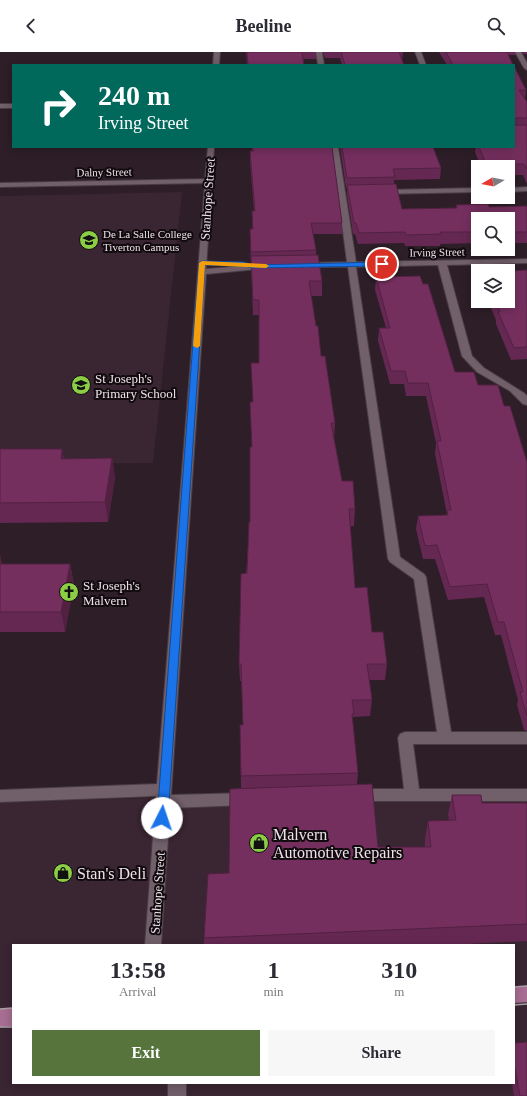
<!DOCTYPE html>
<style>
:root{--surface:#fff;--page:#f7f7f7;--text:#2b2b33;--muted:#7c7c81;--accent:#56743c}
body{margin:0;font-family:Georgia,serif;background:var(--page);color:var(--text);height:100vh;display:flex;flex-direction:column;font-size:15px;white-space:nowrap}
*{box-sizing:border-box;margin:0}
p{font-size:13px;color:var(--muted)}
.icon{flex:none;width:22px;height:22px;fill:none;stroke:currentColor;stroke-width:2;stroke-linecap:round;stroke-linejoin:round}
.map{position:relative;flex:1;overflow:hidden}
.drawer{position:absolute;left:12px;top:892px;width:503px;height:140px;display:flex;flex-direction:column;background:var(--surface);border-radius:0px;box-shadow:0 2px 10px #0003}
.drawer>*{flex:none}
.top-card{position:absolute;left:12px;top:12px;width:503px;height:84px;border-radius:0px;box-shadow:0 2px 10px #0003;background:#00695c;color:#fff;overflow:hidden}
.needle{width:26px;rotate:260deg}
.controls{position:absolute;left:471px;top:108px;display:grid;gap:8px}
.controls a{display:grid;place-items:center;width:44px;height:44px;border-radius:0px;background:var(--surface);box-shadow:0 2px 10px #0003;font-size:20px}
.pin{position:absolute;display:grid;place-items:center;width:34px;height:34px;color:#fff;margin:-17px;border:2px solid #fff;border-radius:50%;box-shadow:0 1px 4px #0007}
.me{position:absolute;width:44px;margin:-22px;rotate:4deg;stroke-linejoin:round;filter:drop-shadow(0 0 3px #0008)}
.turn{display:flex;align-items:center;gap:14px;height:84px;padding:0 20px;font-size:18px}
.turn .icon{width:52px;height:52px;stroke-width:2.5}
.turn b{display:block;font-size:28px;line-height:34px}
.eta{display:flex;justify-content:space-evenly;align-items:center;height:68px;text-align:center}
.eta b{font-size:24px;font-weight:700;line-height:28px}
.action{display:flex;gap:8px;margin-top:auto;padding:8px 20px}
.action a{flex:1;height:46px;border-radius:0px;background:var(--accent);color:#fff;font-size:16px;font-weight:700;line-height:46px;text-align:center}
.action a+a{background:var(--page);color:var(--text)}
header{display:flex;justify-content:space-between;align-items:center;height:52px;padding:0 20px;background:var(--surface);font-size:18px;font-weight:700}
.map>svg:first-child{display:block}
.built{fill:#3a2532;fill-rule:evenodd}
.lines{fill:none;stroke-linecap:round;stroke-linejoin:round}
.minor-casing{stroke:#493d44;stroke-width:2}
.major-casing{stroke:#493d44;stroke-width:2}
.minor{fill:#715f6a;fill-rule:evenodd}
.major{fill:#a76d92;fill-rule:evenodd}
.tram{stroke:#aca0a7;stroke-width:1.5}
.wall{fill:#652852}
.shaded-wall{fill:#522142}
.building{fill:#752f5f;stroke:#522142}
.route{fill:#1a73e8;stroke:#114b97}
.slow{fill:#f59e0b}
.labels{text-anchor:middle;stroke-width:4;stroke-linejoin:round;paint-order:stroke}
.far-street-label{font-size:11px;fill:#eee3ea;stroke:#110a0e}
.far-poi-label{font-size:11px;fill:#eee3ea;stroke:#110a0e;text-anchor:start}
.street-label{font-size:13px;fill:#eee3ea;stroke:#110a0e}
.poi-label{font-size:13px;fill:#eee3ea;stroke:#110a0e;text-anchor:start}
.near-poi-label{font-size:16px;fill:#eee3ea;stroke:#110a0e;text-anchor:start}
</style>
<header><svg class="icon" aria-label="back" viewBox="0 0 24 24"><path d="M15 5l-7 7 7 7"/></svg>Beeline<svg class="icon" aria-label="search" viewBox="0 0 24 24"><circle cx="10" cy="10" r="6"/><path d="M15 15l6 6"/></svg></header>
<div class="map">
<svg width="527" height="1044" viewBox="0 0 527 1044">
<rect width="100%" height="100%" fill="#2d1e27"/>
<path class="built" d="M182 140 153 411 0 412V144Z
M527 736V1044H0V750ZM13 893H514V1031H13Z"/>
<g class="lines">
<defs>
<path id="minor" d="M214 0H220L219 13H213Z
M316 0H322L324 13H318Z
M415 0H421L426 13H420Z
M515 0H521L527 11V18L524 16Z
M0 52H13V56H0Z
M208 95H214L206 217 268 212 272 214 268 216 206 222 171 743 246 741 251 743 253 747 251 751 246 753 170 756 161 893H145L156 744 0 750V738L157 732 205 131 0 135V131L205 127Z
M332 95H338L356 210 527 207V211L447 213 472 304 484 316 524 341 527 344V353L523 352 510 339 477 320 462 304 438 213 356 215 400 505 424 522 426 525 451 680H527V692H413L419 737H527V749H358L353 747 351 743 353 739 358 737H404L398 686 400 682 405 680H437L414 527 390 510 388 507 348 215H304L300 213 304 211 347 210Z
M527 135V139L508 140V136Z
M478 136V140L382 142 378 140 382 138Z
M168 1031H186V1044H168Z"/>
<path id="major" d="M527 934V950L514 951V935Z
M13 956V974L0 975V957Z"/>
</defs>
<use href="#minor" class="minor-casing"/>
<use href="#major" class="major-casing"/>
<use href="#minor" class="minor"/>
<use href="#major" class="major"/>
<path class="tram" d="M514 935 527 934
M514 953 527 952
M0 957 13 956
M0 975H13"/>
</g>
<path class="wall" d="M246 0H316V7H303L304 13H247Z
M323 0H403L402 8 404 13H342L340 6H325Z
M439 0H515V3H508L513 13H447Z
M522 0H527V2H524Z
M514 14 526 38 525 46 527 50V132L523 123H508V115H481L475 100 476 95H514Z
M252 95H332L342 171V182H313L316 198V203L322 229V244H311L321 304 335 371 334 387 342 429 355 457 354 474H350L355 536 372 580 387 612 385 628H369L372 648 370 664 353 665V669L358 721 357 732 378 795H425V787L428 769 449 768 448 762 452 743 482 751H527V889L447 893H204V886L229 821 241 736 240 673H243L242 629H240L239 612 250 470 252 395 250 350H253L251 311H259V263H253L250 189V177H252V159H254L250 110V99H252Z
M340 95H433L441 116 440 127 394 128V132L402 157 456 156V153L489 155 527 154V191H508V167H478V191L440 192V194H405L404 191 358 192 355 182H353L347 143V136H346Z
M527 218V307L511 308 496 272V268L488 249H508Z
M376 225 455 320 478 333 504 354 527 410V679L524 678 517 653 518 648 501 583H495L484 545 448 548 435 507H423L416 477 418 464 446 463 447 462 435 402 436 391 426 344H406L404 332H390L378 289 379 276H386L375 238Z
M0 397H62L64 407 112 406 115 426 108 470 0 471Z
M0 503 2 512H70L74 532 65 580H0Z
M514 991 527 1044H514L512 1031H514Z"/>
<path class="shaded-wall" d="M62 397 66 417 61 407Z
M112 406 115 426 108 470 105 450Z
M0 503 4 522 0 525Z
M70 512 74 532 65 580 61 560Z"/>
<path class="building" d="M247 0H302L304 13H248Z
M341 0H399L404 13H345Z
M446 0H507L513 13H453Z
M514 14 526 38H519L527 50V66H516L514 68 515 73H527V117L524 112H486L479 95H514Z
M253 95H332L342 171H311L316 198 251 200 250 177H253L252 159H255L250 99H253Z
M342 95H433L441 116 393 117 395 125 347 126Z
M396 132 402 157 457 156 456 153 488 152 489 155 527 154V180H508V167H478V180H440L441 182 406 183 405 180 359 181 356 171H354L347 133Z
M318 203 322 229H309L316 274H318L321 304H325L335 371H331L342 429H353L355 457H349L355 536 367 535 372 580H383L387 612H367L372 648H352L354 662H352L358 721 241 724 240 673H243L241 612H239L241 522 247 521 249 470H250V395H252L250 350H253L251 311H259V248H253L251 204Z
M527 218V295L514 296 498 260H500L496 249H508V219H505Z
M420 224 423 232H428L455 320H474L478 333H498L504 354H510L527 410V664L520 640H523L504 570H498L487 532 450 535 437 493 425 494 418 464 448 463 447 458H451L437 389H441L428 331H408L405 319H391L379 276H390L376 225Z
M0 397H62L61 407 112 406 105 450 0 451Z
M0 512H70L61 560H0Z
M372 732 378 795H431L428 769 456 768 452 743H481L482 751H527V872L204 886 208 822 229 821 230 737Z
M527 990V1044H520L514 1012V991Z"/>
<path class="route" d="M202 209 244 210 253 213 382 210 385 212 382 214 252 216 244 214 205 213 168 766 166 769 162 771 158 769 157 766 199 211Z"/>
<path class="slow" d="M202 209 266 212 269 214 266 216 205 213 200 294 197 296 193 294 199 211Z"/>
<defs>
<symbol id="school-disc" viewBox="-11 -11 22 22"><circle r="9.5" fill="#8bce46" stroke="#110a0e"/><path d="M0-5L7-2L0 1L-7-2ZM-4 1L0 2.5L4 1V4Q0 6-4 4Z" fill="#111"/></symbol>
<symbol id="church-disc" viewBox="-11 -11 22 22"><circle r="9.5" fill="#8bce46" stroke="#110a0e"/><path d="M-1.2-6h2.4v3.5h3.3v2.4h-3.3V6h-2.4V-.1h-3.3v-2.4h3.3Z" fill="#111"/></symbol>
<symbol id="shop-disc" viewBox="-11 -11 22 22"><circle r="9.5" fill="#8bce46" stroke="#110a0e"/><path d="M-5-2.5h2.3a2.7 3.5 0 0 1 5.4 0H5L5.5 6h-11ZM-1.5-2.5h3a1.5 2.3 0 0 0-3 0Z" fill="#111"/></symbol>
</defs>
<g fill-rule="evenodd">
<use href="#school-disc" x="78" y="177" width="22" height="22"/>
<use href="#school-disc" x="70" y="322" width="22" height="22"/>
<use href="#church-disc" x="58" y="529" width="22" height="22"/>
<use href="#shop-disc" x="248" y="780" width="22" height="22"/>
<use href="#shop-disc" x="52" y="810" width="22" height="22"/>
</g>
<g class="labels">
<g class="far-street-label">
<text transform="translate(104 120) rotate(-1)" y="4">Dalny Street</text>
<text transform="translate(437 200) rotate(-1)" y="4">Irving Street</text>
</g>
<g class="far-poi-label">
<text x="103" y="186">De La Salle College<tspan x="103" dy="13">Tiverton Campus</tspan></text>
</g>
<g class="street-label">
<text transform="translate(207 147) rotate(-86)" y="5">Stanhope Street</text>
<text transform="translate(157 841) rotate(-86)" y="5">Stanhope Street</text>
</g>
<g class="poi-label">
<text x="95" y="331">St Joseph's<tspan x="95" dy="15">Primary School</tspan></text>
<text x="83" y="538">St Joseph's<tspan x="83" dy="15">Malvern</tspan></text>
</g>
<g class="near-poi-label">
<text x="273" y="788">Malvern<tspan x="273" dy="18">Automotive Repairs</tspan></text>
<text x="77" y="827">Stan's Deli</text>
</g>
</g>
</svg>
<div class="controls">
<a><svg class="needle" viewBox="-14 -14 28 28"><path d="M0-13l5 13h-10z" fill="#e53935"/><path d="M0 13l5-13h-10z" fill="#7c7c81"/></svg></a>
<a><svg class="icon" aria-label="search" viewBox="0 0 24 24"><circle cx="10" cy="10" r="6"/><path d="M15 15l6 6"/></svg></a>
<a><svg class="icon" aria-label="layers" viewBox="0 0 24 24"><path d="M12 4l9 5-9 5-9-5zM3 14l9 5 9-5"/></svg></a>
</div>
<div class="pin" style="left:382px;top:212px;background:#d93025"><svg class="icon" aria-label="arrive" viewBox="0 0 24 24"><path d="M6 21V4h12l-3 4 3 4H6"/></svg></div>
<svg class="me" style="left:162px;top:766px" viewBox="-20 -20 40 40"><circle r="19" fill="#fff"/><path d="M0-13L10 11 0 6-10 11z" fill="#1a73e8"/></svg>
<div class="top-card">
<div class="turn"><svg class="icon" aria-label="right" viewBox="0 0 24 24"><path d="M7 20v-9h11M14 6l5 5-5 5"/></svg><div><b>240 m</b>Irving Street</div></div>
</div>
<section class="drawer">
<div class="eta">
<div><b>13:58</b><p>Arrival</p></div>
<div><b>1</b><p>min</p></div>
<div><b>310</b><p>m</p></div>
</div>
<div class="action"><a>Exit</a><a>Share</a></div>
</section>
</div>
